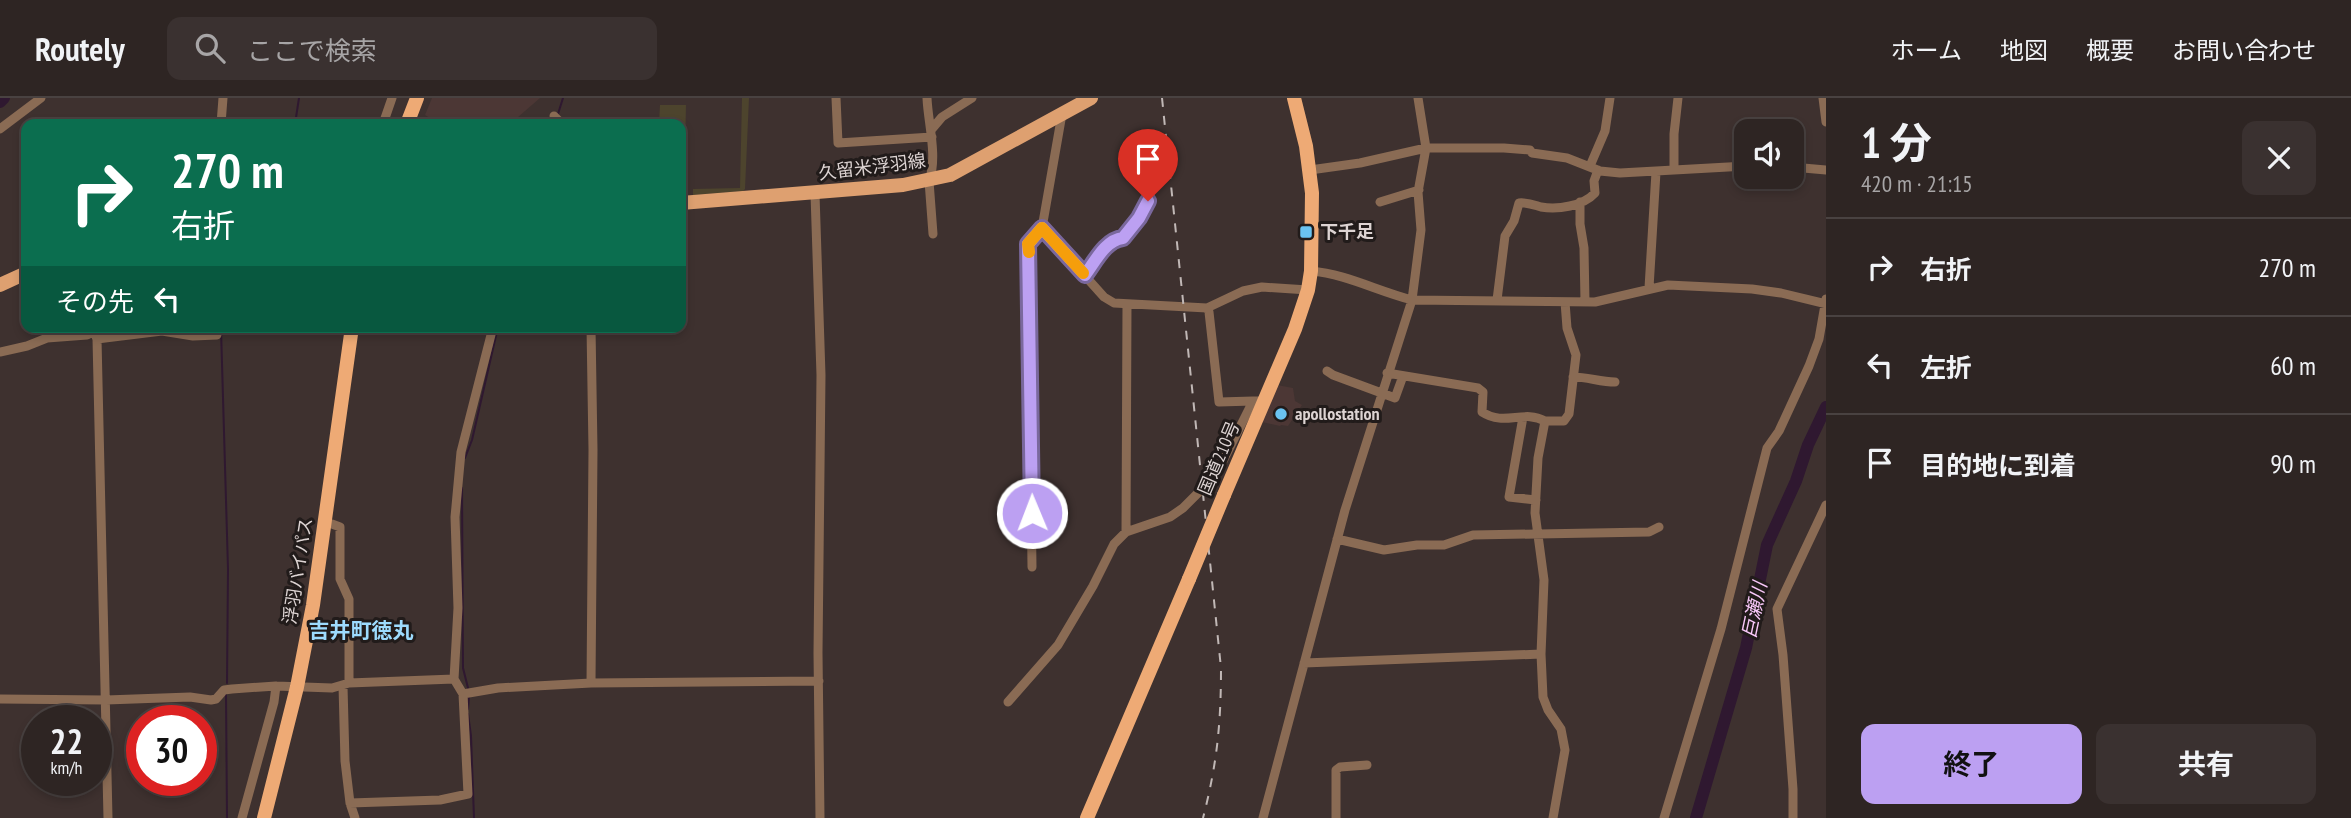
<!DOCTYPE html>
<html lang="ja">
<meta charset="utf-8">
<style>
:root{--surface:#2e2523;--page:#3a3130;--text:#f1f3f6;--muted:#a7a5a6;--line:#494241;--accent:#bca0f2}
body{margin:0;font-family:"PT Sans Narrow","Noto Sans JP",sans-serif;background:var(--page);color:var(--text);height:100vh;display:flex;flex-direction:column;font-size:26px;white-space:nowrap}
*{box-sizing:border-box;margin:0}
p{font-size:23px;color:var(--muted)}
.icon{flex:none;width:38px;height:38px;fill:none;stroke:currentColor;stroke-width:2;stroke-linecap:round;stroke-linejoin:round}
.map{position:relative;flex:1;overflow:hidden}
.sheet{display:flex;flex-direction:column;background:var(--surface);width:525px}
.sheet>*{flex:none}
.guide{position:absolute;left:21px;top:21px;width:665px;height:214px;border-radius:14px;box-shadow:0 4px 10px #0003,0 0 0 2px var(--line);background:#0b6e4f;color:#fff;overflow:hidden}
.buttons{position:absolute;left:1734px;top:21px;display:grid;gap:14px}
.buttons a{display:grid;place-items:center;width:70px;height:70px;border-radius:14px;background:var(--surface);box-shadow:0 4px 10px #0003,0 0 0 2px var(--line);font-size:35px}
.speed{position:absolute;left:21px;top:607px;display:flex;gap:14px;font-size:35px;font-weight:700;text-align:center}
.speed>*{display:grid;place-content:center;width:91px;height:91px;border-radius:50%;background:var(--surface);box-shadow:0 4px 10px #0003,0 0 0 2px var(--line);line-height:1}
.speed small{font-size:18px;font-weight:400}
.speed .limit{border:10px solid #d22;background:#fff;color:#111}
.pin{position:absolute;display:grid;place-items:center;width:60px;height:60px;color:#fff;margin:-72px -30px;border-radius:50% 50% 50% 0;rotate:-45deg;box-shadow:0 0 7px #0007}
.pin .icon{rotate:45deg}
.me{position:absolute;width:77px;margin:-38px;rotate:359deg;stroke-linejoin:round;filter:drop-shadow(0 0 5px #0008)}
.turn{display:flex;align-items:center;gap:24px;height:147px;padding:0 35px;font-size:32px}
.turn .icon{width:91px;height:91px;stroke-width:2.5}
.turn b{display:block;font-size:49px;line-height:60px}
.then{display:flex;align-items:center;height:66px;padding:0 35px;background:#0003;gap:14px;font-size:26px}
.round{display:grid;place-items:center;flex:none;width:74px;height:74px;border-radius:14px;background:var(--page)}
.summary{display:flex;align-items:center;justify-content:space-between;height:119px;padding:0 35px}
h1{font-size:42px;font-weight:700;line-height:52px}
.button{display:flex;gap:14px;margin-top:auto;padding:14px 35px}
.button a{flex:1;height:80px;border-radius:14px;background:var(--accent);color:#111;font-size:28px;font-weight:700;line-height:80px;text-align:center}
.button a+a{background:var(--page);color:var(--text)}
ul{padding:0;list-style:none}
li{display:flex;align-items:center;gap:21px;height:98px;padding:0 35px;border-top:2px solid var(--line)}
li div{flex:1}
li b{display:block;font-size:26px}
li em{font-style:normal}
header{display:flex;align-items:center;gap:42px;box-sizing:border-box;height:98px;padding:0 35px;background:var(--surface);border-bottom:2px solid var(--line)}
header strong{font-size:33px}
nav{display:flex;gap:38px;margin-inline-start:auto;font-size:24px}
.search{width:490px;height:63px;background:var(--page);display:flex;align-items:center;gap:18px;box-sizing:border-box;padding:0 24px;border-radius:14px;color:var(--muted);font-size:26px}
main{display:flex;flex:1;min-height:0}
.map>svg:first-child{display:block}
.built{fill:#4c3735}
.green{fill:#4d442d}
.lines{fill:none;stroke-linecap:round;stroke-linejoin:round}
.stream{stroke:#2f1830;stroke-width:2}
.river{stroke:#2f1830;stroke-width:12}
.minor{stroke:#8a6b54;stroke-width:9}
.primary{stroke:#dea070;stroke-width:14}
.trunk{stroke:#eeaa75;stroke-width:14}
.rail{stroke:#c1b8b6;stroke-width:2;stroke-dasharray:9 9;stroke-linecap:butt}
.trunk-bridge{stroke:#eeaa75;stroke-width:14}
.route-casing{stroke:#7a689d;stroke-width:18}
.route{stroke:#bca0f2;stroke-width:12}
.slow{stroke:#f59e0b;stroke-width:12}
.poi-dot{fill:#6ac3f1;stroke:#211b1a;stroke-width:2.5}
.labels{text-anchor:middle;stroke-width:6;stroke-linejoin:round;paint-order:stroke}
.street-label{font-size:18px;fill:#ddd4d3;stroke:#211b1a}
.poi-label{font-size:18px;font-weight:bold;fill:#ddd4d3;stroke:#211b1a;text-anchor:start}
.water-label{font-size:19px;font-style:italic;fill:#f9c8fa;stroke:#211b1a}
.quarter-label{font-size:21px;font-weight:bold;fill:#9ddbfe;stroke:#211b1a}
</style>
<header>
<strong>Routely</strong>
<div class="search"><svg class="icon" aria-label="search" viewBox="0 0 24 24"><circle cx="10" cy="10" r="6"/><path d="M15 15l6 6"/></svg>ここで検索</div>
<nav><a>ホーム</a><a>地図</a><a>概要</a><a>お問い合わせ</a></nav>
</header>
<main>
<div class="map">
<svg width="1826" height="720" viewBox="0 0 1826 720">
<rect width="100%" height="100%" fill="#3e312f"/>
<path class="built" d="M432 0H540L510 26H440L425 17Z
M1277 287 1293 290 1295 303 1302 307 1288 328 1281 327 1280 328 1262 324Z"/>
<path class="green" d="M742 0H749L745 91 743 93 693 97V91L740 90Z
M660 7H686L684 97 681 98V26H659Z"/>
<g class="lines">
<path class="stream" d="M558 16 563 0
M295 26 299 0
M465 360 472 342 498 229
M462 390 463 570 468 590
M227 585 228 471 221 231 266 232 267 229
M226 597 227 720
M468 611 469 599
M468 616 471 638 474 720"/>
<path class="river" d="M0 4 4 0
M1696 720 1746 550 1767 447 1796 383 1808 347 1826 309"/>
<path class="minor" d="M836 0 838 45 932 39
M927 0C928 25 938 59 929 83L933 136
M1823 0 1826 24
M1062 16 1042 130 1104 199 1114 205 1207 210 1243 193 1262 189 1308 192
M554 18 562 26
M221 26 223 0
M383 26 392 0
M0 31 41 0
M931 32 942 19 972 0
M1590 68 1605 33 1610 0
M1792 69 1826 72
M1674 71V36L1678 0
M1310 72 1360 65 1426 50H1504L1530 52 1532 55 1567 60 1600 73 1620 75 1746 68
M815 96 821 277 818 555 820 720
M1380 104 1419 92
M1580 104V126L1584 150 1585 204
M1311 173C1346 176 1377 193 1412 202L1595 204 1668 187 1752 191 1781 195 1826 206
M1085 177C1095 164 1105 142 1123 140L1139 120 1148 103
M1649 190 1656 74
M1497 202 1505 138 1514 123 1519 105C1527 104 1534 107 1541 109 1558 112 1583 108 1595 95L1594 83 1598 72
M1207 210 1209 214 1219 304 1253 303
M92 229 97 241 108 720
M97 241 162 233 193 238 217 237
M0 254 27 248 47 240 87 237 93 234
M1327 273 1333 277 1395 300 1403 278
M1387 275 1478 290 1483 294 1482 314C1505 329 1523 311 1545 323
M1573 279C1588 279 1600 284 1615 284
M1523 319 1509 399 1536 402
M332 426 340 429V481L349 501V585
M1126 434 1127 206
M1337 441 1384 452 1417 447H1444L1473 437 1649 434 1659 429
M1032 469 1028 147 1042 130
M1541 556 1543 599 1548 612 1561 631 1565 652 1553 720
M1304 565 1541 556 1544 482 1535 415 1538 360 1545 323H1564L1569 316 1576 257 1567 230 1565 204
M591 585 593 352 591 229
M343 588 345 663 350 705 355 720
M463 596 498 590 591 585 819 583
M0 601 106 602 190 599 211 602 216 601 224 592 232 591 276 588 332 590 349 585 454 581
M1008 604 1058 547 1093 488 1114 446 1126 434 1170 419 1183 410 1216 377 1253 303H1265
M350 705 440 702 468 696 463 596 454 581 458 510 455 419 461 354 493 229
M242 720 274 604 276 588
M1263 720 1345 412 1412 202 1421 132 1418 94 1426 50 1418 0
M1336 720V672L1340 669 1367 667
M1664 720 1721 531 1767 350 1779 333 1809 268 1819 241 1826 201
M1793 720V691L1783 557 1777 511 1826 407"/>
<path class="primary" d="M681 105 903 87 950 77 1091 0
M0 187 26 175"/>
<path class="trunk" d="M407 26 417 0
M1224 397 1295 231 1308 192 1311 173 1312 95 1306 48 1294 0
M264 720 297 589 313 507 352 229
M1087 720 1189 481"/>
<path class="rail" d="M1162 0 1221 570C1221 626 1217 666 1203 720"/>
<path class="trunk-bridge" d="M1189 481 1224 397"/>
</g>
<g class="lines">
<defs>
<path id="route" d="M1032 415 1028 146 1042 130 1085 177C1095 164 1105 142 1123 140L1139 120 1148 103"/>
</defs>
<use href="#route" class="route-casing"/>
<use href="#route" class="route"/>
<path class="slow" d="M1029 154 1028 146 1042 130 1083 175"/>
</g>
<g class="poi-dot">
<rect x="1299" y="127" width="14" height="14" rx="3.5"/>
<circle cx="1281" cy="316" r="7"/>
</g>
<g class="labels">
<g class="street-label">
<text transform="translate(872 69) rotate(-7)" y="6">久留米浮羽線</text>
<text transform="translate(1219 360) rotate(-67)" y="6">国道210号</text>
<text transform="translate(298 473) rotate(-81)" y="6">浮羽バイパス</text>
</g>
<g class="poi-label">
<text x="1320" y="140">下千足</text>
<text x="1295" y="322">apollostation</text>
</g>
<g class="water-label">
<text transform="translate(1754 512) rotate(-78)" y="7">巨瀬川</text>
</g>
<g class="quarter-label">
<text x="361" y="540">吉井町徳丸</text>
</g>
</g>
</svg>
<div class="buttons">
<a><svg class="icon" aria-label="sound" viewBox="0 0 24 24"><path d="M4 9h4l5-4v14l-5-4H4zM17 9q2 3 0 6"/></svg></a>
</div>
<div class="speed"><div>22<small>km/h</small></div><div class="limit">30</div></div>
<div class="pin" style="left:1148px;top:103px;background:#d93025"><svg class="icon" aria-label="arrive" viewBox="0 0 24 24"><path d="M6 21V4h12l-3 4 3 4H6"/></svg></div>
<svg class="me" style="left:1032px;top:415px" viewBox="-20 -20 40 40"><circle r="17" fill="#bca0f2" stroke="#fff" stroke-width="3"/><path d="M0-11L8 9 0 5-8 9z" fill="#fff"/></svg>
<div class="guide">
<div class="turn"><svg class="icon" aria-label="right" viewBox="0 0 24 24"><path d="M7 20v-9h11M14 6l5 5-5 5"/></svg><div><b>270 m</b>右折</div></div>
<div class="then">その先<svg class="icon" aria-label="left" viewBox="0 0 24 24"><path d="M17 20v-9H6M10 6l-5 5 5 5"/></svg></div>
</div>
</div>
<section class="sheet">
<div class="summary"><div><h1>1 分</h1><p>420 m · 21:15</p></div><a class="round"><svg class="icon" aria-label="close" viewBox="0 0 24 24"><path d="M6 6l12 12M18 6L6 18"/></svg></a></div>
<ul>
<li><svg class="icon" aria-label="right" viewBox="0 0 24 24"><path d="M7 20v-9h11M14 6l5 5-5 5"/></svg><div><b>右折</b></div><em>270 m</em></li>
<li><svg class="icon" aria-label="left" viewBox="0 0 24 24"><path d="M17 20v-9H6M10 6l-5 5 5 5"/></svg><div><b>左折</b></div><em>60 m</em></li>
<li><svg class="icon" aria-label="arrive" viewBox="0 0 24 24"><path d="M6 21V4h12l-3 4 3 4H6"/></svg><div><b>目的地に到着</b></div><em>90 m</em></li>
</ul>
<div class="button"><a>終了</a><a>共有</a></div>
</section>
</main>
